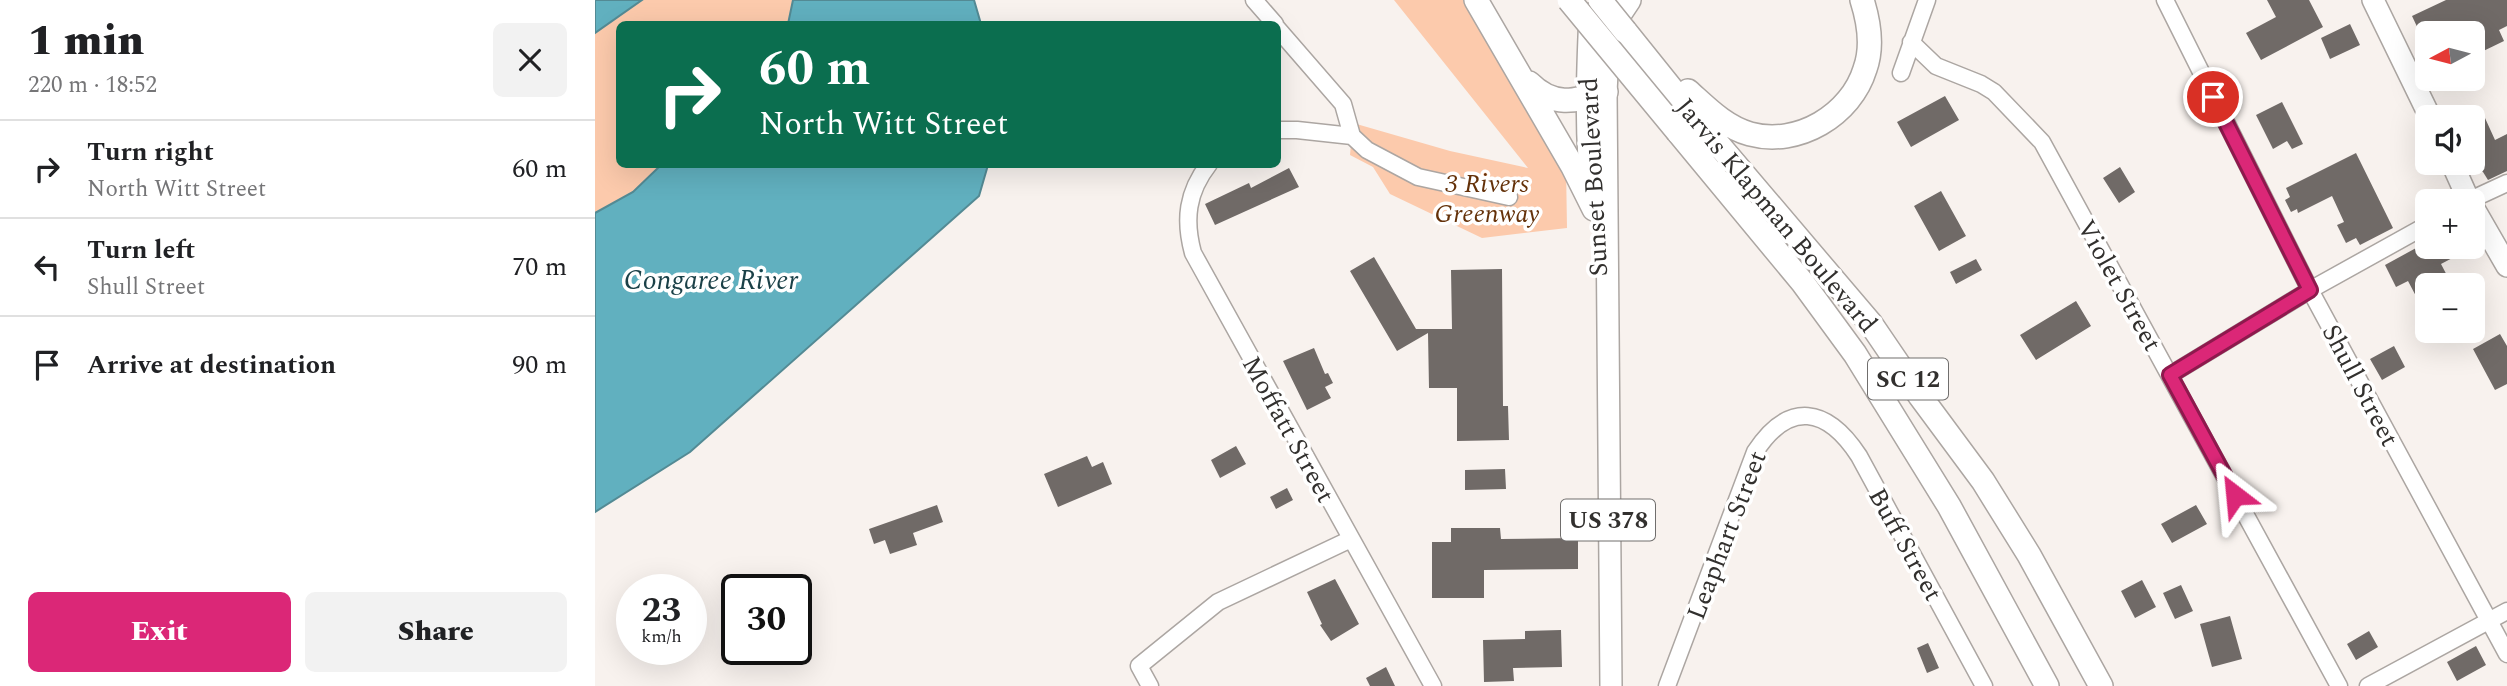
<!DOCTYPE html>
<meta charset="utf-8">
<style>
:root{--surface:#fff;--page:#f2f2f2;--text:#202124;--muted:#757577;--line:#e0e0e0;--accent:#db2777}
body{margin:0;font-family:Spectral,serif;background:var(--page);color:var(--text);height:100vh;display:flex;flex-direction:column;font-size:26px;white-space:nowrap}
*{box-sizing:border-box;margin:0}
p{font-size:23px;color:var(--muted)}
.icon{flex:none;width:38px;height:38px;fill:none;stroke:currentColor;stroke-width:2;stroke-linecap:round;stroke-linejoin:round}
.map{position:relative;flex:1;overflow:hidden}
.sheet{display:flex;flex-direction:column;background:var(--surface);width:595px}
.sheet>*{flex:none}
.guide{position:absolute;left:21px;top:21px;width:665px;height:147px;border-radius:10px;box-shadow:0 7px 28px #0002;background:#0b6e4f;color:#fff;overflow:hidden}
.needle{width:46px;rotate:263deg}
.controls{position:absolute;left:1820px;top:21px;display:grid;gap:14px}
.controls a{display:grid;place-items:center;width:70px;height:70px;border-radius:10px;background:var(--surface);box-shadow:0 7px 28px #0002;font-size:35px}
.speed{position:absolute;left:21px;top:574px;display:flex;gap:14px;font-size:35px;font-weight:700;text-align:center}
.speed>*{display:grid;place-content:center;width:91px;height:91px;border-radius:50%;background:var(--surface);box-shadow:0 7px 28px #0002;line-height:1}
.speed small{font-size:18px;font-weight:400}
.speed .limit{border:4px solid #111;border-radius:10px;background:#fff;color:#111}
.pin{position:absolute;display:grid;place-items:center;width:60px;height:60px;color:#fff;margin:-30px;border:4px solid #fff;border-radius:50%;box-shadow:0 2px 7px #0007}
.me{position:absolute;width:77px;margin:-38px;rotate:331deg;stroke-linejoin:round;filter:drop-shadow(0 0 5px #0008)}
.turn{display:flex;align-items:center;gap:24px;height:147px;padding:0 28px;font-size:32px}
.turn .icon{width:91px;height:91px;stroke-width:2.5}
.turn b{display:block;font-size:49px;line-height:60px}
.round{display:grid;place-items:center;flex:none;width:74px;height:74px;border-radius:10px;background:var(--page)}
.head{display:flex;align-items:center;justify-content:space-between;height:119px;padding:0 28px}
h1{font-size:42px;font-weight:800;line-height:52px}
.cta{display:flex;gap:14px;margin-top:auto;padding:14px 28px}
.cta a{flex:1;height:80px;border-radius:10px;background:var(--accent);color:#fff;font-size:28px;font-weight:800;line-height:80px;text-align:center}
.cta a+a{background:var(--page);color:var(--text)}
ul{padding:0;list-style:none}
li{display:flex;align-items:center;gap:21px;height:98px;padding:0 28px;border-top:2px solid var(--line)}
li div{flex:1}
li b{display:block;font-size:26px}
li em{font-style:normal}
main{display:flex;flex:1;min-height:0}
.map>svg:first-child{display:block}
.green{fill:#fccaac}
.water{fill:#61b0bf;stroke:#538a94;stroke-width:2}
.building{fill:#706a67}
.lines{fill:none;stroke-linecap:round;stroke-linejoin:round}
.minor-casing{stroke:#aca6a2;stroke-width:19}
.major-casing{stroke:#aca6a2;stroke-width:24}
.highway-casing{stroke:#aca6a2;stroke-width:26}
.minor{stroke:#fff;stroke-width:16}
.major{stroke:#fff;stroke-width:21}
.highway{stroke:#fff;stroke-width:23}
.highway-bridge-casing{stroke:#aca6a2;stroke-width:26;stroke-linecap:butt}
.highway-bridge{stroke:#fff;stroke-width:23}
.route-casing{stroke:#8e194d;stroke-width:18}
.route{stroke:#db2777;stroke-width:12}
.labels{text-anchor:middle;stroke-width:7;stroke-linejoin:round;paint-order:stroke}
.shield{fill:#fff;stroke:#706e6d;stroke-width:2}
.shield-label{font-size:24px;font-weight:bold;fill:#32302e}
.street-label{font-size:26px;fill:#32302e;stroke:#fff}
.park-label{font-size:26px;font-style:italic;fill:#643109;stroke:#fff}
.water-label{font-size:28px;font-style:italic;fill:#1b4148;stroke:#fff}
</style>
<main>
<section class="sheet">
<div class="head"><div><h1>1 min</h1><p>220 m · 18:52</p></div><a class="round"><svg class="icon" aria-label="close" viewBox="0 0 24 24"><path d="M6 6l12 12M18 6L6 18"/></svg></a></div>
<ul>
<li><svg class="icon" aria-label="right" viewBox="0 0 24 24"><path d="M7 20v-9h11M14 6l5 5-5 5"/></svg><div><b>Turn right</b><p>North Witt Street</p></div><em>60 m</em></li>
<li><svg class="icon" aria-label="left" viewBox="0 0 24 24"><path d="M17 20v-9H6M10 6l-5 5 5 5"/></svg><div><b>Turn left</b><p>Shull Street</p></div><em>70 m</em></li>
<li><svg class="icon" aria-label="arrive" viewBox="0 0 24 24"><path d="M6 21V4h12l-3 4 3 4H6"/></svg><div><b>Arrive at destination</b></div><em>90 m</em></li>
</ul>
<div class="cta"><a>Exit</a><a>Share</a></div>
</section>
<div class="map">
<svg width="1912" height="686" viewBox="0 0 1912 686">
<rect width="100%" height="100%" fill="#f8f2ee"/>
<path class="green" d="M47 0H198L193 24H24V164L66 165 38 192 0 213V33Z
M799 0H868L971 167 972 228 887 238 795 194 778 167 755 155 758 123 855 151 933 168Z"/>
<path class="water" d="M0 0H47L0 33Z
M198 0H379L386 24H193Z
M66 165H393L384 196 95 452 0 512V213L38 192Z"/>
<path class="building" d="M1672 0H1714L1728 27 1666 60 1651 33 1681 17Z
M1851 0H1912V26L1904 30 1909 41 1878 56V33H1872L1867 22 1844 33H1825L1817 16Z
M1755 24 1765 45 1735 59 1726 38Z
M1350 96 1364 120 1316 147 1302 122Z
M1687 102 1708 144 1697 149 1692 141 1678 149 1661 115Z
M1890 118 1900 140 1912 134V171L1893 180 1888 172 1875 170 1882 161 1878 154V123Z
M1761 153 1798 228 1765 245 1761 238 1751 243 1742 225 1749 222 1737 196 1703 213 1702 209 1696 212 1690 200 1695 197 1691 188Z
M1525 167 1540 192 1524 203 1508 178Z
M694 168 704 187 620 225 610 204 654 183 656 188Z
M1346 191 1371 236 1344 251 1319 206Z
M1832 242V247H1878L1846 264 1857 285H1832V317L1813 281 1801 287 1790 265Z
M779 257 821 329H857L856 270 907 269 908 406H913L914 440 862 441V388H834L833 333 802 351 755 271Z
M1381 259 1387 270 1361 284 1355 272Z
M1481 301 1496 326 1441 360 1425 335Z
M1905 334 1912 346V384L1900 390 1878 349Z
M1799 346 1810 367 1787 380 1775 359Z
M719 348 730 374 733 373 738 383 730 387 736 398 712 410 688 361Z
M641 446 651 464 625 478 616 460Z
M492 456 497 467 508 462 517 484 463 507 449 474Z
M910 469 911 489 870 490V470Z
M692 488 698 500 681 509 675 497Z
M342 505 348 522 318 533 322 545 295 554 290 540 279 544 274 529Z
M1601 505 1612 524 1577 543 1566 524Z
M856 528H905L906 539 983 538V569L889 570V598H837V542H856Z
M740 579 764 624 736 641 725 625 727 624 712 592Z
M1547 580 1561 607 1540 618 1526 591Z
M1586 585 1598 611 1580 619 1568 593Z
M1635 616 1647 659 1617 667 1605 624Z
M966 630 967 667 918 668 919 681 889 682 888 640 930 639V631Z
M1774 631 1783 647 1761 660 1752 644Z
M1333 643 1344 668 1332 673 1322 648Z
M1881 646 1891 665 1862 681 1852 662Z
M791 667 800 686H775L771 678Z"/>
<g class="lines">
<defs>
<path id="minor" d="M659 0 680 24
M1570 0 1715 290 1912 654
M682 28 748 104 757 136
M1316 42 1341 66 1386 84 1399 92 1447 142 1744 686
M1306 73 1332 0
M682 130H702L757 136
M757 136 772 150 823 177 914 197
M614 164C592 192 589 220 598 253L838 686
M1873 201 1912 183
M1575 375 1715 290 1832 225
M555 686 544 666 623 602 756 539
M1072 686 1160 452C1194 400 1232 407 1264 456L1389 686
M1773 686 1912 611"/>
<path id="major" d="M1778 0 1835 117
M995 14C992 78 990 139 998 202
M1014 37 1011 92 1016 686
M1857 163 1874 201
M1878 207 1912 266"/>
<path id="highway" d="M881 0 978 167 999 209
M1014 30 1034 0
M1030 31 1083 97 1276 324 1325 396 1388 481 1434 555 1506 686
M934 83C959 108 980 101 1011 92
M1093 91C1112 108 1130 127 1155 134 1203 147 1256 115 1270 69 1278 47 1274 22 1267 0
M1083 132 1208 283 1260 354 1354 506 1452 686"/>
</defs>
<use href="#minor" class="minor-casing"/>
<use href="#major" class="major-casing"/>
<use href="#highway" class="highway-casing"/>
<use href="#minor" class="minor"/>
<use href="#major" class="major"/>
<use href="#highway" class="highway"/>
<defs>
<path id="highway-bridge" d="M974 0 1083 132
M1005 0 1030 31"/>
</defs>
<use href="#highway-bridge" class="highway-bridge-casing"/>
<use href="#highway-bridge" class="highway-bridge"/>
</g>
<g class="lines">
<defs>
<path id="route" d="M1618 97 1715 290 1575 375 1640 495"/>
</defs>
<use href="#route" class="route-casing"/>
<use href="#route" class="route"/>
</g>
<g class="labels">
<g class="shield">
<rect x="1273" y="358.5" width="80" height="41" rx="5"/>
<rect x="966" y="499.5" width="94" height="41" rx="5"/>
</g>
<g class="shield-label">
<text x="1313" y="387">SC 12</text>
<text x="1013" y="528">US 378</text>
</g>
<g class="street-label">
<text transform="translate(998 177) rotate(-93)" y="9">Sunset Boulevard</text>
<text transform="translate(1182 215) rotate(50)" y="9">Jarvis Klapman Boulevard</text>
<text transform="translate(1525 285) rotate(61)" y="9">Violet Street</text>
<text transform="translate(1766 385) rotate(62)" y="9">Shull Street</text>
<text transform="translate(694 429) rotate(61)" y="9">Moffatt Street</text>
<text transform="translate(1131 535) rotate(-69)" y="9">Leaphart Street</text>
<text transform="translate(1311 544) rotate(61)" y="9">Buff Street</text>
</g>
<g class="park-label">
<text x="892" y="192">3 Rivers<tspan x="892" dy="30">Greenway</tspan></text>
</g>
<g class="water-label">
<text x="116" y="289">Congaree River</text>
</g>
</g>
</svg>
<div class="controls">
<a><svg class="needle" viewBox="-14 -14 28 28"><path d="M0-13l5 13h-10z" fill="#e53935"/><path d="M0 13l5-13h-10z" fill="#757577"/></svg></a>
<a><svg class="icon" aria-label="sound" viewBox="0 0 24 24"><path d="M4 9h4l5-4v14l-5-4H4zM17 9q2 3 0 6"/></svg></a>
<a>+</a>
<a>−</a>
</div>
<div class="speed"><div>23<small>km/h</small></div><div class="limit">30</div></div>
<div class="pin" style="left:1618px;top:97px;background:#d93025"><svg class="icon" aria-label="arrive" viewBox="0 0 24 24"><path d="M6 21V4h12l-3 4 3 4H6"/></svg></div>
<svg class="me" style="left:1640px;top:495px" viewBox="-20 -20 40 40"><path d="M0-17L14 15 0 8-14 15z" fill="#db2777" stroke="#fff" stroke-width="4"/></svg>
<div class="guide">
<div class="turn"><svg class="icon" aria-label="right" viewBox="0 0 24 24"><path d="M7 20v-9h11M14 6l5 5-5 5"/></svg><div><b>60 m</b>North Witt Street</div></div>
</div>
</div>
</main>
